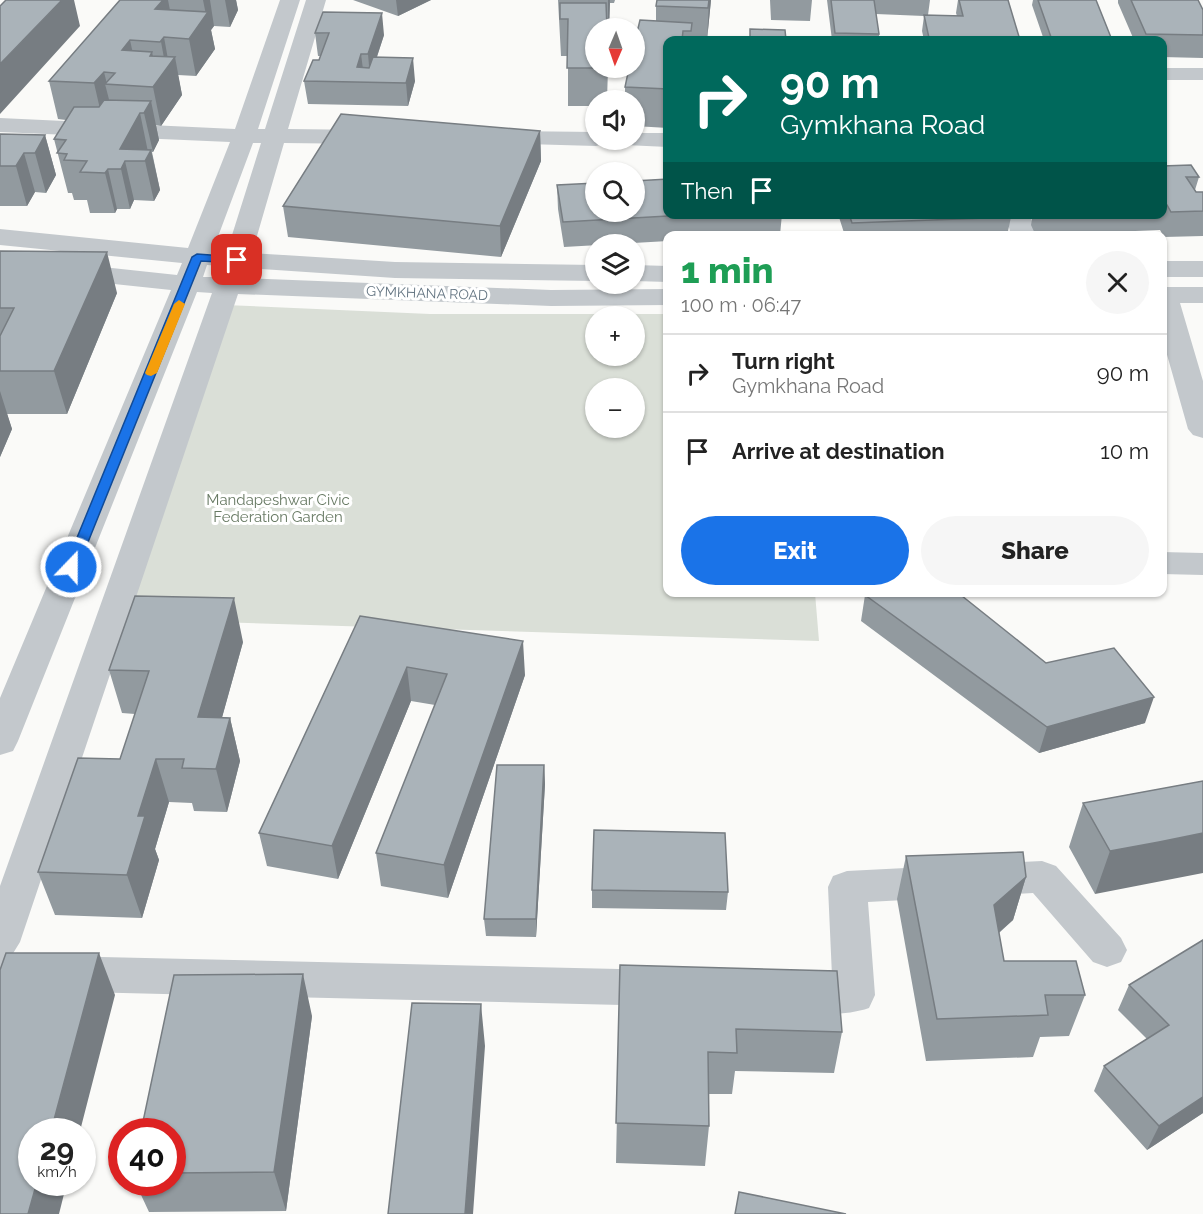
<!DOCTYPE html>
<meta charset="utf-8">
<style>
:root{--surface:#fff;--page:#f6f6f6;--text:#222;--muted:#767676;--line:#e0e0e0;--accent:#1a73e8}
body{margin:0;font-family:Raleway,sans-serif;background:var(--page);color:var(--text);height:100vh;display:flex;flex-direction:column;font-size:22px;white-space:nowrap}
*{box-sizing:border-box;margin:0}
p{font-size:20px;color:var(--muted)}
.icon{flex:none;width:33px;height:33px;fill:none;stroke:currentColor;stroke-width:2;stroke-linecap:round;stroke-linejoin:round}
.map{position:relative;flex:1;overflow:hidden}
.details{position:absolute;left:663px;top:231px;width:504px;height:366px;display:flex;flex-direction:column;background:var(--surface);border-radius:12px;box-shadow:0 2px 4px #0004}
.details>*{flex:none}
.hud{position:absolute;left:663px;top:36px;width:504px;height:183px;border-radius:12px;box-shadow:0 2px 4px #0004;background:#00695c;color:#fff;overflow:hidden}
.needle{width:39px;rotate:182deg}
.buttons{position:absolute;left:585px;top:18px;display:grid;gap:12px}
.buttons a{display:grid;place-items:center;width:60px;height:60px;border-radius:50%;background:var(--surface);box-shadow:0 2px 4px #0004;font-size:30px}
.speed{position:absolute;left:18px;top:1118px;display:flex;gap:12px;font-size:30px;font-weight:700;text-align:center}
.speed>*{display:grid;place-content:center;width:78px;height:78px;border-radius:50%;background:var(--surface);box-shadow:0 2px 4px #0004;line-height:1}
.speed small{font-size:15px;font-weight:400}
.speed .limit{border:9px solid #d22;background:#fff;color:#111}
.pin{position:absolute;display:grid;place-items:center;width:51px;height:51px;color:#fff;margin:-26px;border-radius:12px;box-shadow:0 3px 9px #0006}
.me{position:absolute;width:66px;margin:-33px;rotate:22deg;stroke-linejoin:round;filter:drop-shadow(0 0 4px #0008)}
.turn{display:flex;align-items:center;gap:21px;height:126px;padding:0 18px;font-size:27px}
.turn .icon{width:78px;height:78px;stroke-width:2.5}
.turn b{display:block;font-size:42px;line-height:51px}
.then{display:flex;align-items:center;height:57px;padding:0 18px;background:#0003;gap:12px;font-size:22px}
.round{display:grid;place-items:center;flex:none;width:63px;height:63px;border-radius:32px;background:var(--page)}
.summary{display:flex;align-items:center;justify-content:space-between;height:102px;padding:0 18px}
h1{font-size:36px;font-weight:800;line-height:45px;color:#1e9e55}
.cta{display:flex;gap:12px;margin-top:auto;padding:12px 18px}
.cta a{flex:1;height:69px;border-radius:36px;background:var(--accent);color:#fff;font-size:24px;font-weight:800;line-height:69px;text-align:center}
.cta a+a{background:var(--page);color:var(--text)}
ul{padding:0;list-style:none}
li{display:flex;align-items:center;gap:18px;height:78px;padding:0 18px;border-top:2px solid var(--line)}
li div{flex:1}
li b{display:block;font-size:22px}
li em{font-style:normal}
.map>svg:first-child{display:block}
.green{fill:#dadfd7;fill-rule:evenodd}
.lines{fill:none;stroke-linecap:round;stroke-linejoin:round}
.minor{fill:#c3c8cc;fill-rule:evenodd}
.wall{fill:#929a9f}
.shaded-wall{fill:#777d82}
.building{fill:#aab3b9;stroke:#777d82;stroke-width:1.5}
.route{fill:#1a73e8;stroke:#114b97;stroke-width:1.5}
.slow{fill:#f59e0b}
.labels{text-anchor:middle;stroke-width:6;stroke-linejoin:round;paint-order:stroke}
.far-street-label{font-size:14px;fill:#657683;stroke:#fff}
.park-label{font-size:15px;fill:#687a64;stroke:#fff}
</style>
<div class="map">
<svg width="1203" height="1214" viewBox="0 0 1203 1214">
<rect width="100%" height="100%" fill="#fafaf8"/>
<path class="green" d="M225 305 430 314H667L668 592 815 593 819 641 121 619ZM596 316H634V356H596ZM596 388H634V428H596Z"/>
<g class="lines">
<path class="minor" d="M280 0H300L258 129H265L306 0H326L288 129 370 130 378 132 381 137 378 142 370 144 284 143 252 253 395 262 596 265V281L395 278 247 268 244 278 551 290 668 289V305L551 306 238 294 20 942 12 955 663 970 678 975 684 988 678 1001 663 1006 0 990V886L212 293 197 292 18 741 13 751 0 755V698L171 290 0 272V256L177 275 182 263 0 245V229L188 248 230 142 0 132V118L235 129ZM253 143H261L227 251 213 250ZM207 265 222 266 218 277H203Z
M1162 68H1203V80H1162Z
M497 131 596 132V140H607L604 144 596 146 489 143 486 138 489 133Z
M634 133H668V147L625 145 622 140H634Z
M1006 214H1030L1036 236H1011Z
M1162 261H1203V277H1162Z
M634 265 668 266V282L634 281Z
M1162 287H1203V303H1180L1203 381V438L1193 435 1188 429 1162 337Z
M1162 552 1203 553V575L1162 574Z
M1042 861 1056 866 1121 938 1127 950 1121 962 1107 967 1093 962 1033 893 868 902 875 995 869 1008C843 1017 807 1015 781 1006L775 993 781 980 796 975 832 976 828 887 833 876 847 871Z"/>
</g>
<path class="wall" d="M120 0H236L238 10 230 27 214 26 211 30 215 49 196 76 178 75 182 95 161 126 156 125 159 140 153 152H152L160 190 154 201 134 200 130 209H117L115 213H90L87 200H74L72 193H68L54 139 66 120 58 119 49 81Z
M353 0H431L398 16Z
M558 0H615L614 3H610L609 28H596L608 68 607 100H596V106H568V56H561Z
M711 0 707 40H668V128L634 126V100H625V87L656 21V6Z
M770 0H812L810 21 771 20Z
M827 0H930L928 15 957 16 956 13 958 0H1008L1020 40H924L922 31 924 16 876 14 879 34V40H832Z
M1033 0H1096L1112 40H1044L1032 5Z
M1118 0H1198L1203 10V58L1162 57V40H1134L1118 3Z
M315 33 384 35 377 57 415 81 408 106 308 104 304 81 319 60 320 56H318Z
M540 131 541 161 501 257 288 237 283 206Z
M0 134 45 135 56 175 46 193 35 192 27 206H0Z
M1162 166 1199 177 1195 190 1196 192H1203V236L1164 237 1160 230 1086 233 1085 236H1036L1031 225 1033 214H1162Z
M557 185 668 214H782L780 235 668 236V241L564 247 558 209Z
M838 214H1009L1011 217 1007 236H845Z
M0 251 117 293 67 414H7L12 429 0 457Z
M865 595 1046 663 1145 723 1039 753 861 621Z
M360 616 525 675 448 898 381 886 376 853 435 705 411 701 338 879 267 866 259 833Z
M243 642 222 717 230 718 240 761 227 812 194 811 192 803 169 802 155 849 159 860 142 918 55 915 38 872 120 759 135 714 122 713 109 670Z
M544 765 545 784 536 937 486 936 484 919Z
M1203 781 1095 894 1069 847 1083 803Z
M906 856 1026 877 1013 920 999 933 1004 961 1085 995 1069 1036 1040 1037 1033 1057 926 1061 897 899Z
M592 890 728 892 726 910 592 908Z
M1203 940V1113L1147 1150 1094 1091 1104 1066 1147 1039 1118 1010 1129 985Z
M620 965 842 1032 834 1073 735 1071 732 1094H709V1126L705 1166 616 1163Z
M312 1016 286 1211 149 1212 135 1182H172V1131Z"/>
<path class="shaded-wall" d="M62 0H74L80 26 0 114V64Z
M163 0H168L174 31 164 37 169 65 175 57 182 95 161 126 153 87 150 56 152 52 158 80 166 69 155 9Z
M203 0H210L214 26 211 30 215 49 196 76 189 39 206 15Z
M225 0H236L238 10 230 27Z
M396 0H431L398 16Z
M608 0H610L609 28H608Z
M709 0H711L707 40Z
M382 13 384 35 370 77 368 54Z
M130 40 138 77 122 50Z
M361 54 364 77 357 67Z
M413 58 415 81 408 106 406 83Z
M104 72 107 84H105L112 111 103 122 94 83Z
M151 101 159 140 153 152 144 113Z
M140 113 148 152 125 161 134 200 130 209 121 169 120 149Z
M540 131 541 161 501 257 500 226Z
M45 135 56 175 46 193 35 153Z
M151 150 160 190 154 201 145 161Z
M24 153 35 192 27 206 16 166Z
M108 169 117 209 115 213 105 173Z
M107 252 117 293 67 414 54 371Z
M0 391 12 429 0 457Z
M234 598 243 642 210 761 198 717Z
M523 641 525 675 448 898 444 865Z
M407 667 411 701 338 879 332 846Z
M1154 697 1145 723 1039 753 1047 727Z
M230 718 240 761 227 812 216 769Z
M156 759 169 802 155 849 159 860 142 918 127 875 138 816Z
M544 765 545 784 536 937V919Z
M1203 833V873L1095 894 1110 851Z
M1026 877 1013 920 981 948 994 905Z
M99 953 115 995 80 1131H51Z
M303 974 312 1016 286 1211 274 1172Z
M481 1004 485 1046 473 1214H465Z
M1203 1097V1113L1147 1150 1159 1126Z
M37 1182H67L59 1214H28Z"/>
<path class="building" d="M6 0H62L0 64V6Z
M120 0H163L155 9 208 12 189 39 164 37 160 42 130 40 122 50 152 52 150 56 175 57 153 87 105 84 115 73 104 72 94 83 49 81Z
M657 0H709L708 8 656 6Z
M831 0H874L879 34 835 33Z
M959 0H1008L1020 40 929 38 924 15 963 16Z
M1038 0H1096L1112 40H1052Z
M1131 0H1198L1203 10V35L1146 34Z
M560 3H606L607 28H596V68H608H567L568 19H560Z
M323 12 382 13 368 54H361L357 67 369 68 373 57 413 58 406 83 304 81 313 60H319L329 33H315Z
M640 20 692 23 691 31H683L682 40H668V89L625 87 629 68H634V45Z
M750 29 785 30 786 40H750Z
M104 100 151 101 144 113H140L120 149 151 150 145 161H125L121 169H108L105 173 80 172 87 161 64 160 67 154 57 153 66 140 54 139 74 107H99Z
M341 114 540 131 500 226 283 206Z
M0 134 45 135 35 153H24L16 166H0Z
M1191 165 1199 177H1186L1196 192H1203V211L1171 212 1167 205H1162V166Z
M668 179V214H703L563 222 557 185 596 183V212H634V181Z
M849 214H1009L1011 217 852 223Z
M1043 214H1089L1090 215 1044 217Z
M0 251 107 252 54 371H0V336L14 308H0Z
M869 592H957L1046 663 1114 648 1154 697 1047 727 865 595Z
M135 596 234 598 198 717 230 718 216 769 182 768 184 759H156L138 816H145L127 875 38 872 78 758 120 759 149 671 109 670Z
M360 616 523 641 444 865 376 853 447 674 407 667 332 846 259 833Z
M497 765H544L536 919H484Z
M1203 781V833L1159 842 1110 851 1083 803Z
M594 830 725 833 728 892 592 890Z
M1023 852 1026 877 994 905 1004 961H1076L1085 995H1045L1048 1015 937 1019 906 856Z
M1203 940V1097L1159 1126 1104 1066 1169 1025 1129 985Z
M6 953H99L51 1131H32V1182H37L28 1214H0V970Z
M620 965 837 971 842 1032 736 1029 737 1053 708 1052 709 1126 616 1123Z
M303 974 274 1172 172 1173V1131H141L174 975Z
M412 1003 481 1004 465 1214H388Z
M739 1192 846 1214H735Z"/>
<path class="route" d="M197 254 237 257 242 260 237 263 201 261 78 567 76 570H67L65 567 192 257Z"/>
<path class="slow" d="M179 300 185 304 157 373 151 376 147 375 145 373 174 304Z"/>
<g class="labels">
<g class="far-street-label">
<text transform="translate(427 293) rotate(2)" y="5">GYMKHANA ROAD</text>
</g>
<g class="park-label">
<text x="278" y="505">Mandapeshwar Civic<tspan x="278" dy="17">Federation Garden</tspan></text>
</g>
</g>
</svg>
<div class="buttons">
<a><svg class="needle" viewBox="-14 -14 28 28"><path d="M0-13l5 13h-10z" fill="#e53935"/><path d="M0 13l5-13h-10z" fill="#767676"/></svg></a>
<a><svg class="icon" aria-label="sound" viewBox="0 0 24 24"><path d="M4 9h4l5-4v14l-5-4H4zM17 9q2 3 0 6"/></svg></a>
<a><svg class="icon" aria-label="search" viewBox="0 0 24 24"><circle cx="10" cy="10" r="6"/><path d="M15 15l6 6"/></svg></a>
<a><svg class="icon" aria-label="layers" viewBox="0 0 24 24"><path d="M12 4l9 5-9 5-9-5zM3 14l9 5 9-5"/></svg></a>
<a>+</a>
<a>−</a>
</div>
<div class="speed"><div>29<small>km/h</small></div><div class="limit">40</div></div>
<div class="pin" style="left:237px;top:260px;background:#d93025"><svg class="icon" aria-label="arrive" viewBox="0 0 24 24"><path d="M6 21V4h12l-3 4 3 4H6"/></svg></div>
<svg class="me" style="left:71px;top:567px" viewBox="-20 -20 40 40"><circle r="17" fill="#1a73e8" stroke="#fff" stroke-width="3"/><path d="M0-11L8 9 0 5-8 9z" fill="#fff"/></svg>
<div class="hud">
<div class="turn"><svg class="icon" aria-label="right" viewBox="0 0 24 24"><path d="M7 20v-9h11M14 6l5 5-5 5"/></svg><div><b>90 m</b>Gymkhana Road</div></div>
<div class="then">Then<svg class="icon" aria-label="arrive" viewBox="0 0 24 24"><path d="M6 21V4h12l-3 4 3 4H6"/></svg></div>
</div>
<section class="details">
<div class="summary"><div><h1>1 min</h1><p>100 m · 06:47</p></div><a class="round"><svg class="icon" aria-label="close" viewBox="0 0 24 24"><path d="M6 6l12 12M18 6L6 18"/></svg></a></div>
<ul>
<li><svg class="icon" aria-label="right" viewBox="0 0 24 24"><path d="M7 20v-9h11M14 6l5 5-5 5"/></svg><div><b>Turn right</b><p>Gymkhana Road</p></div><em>90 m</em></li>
<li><svg class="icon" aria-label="arrive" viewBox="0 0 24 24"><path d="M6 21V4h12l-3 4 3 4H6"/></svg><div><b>Arrive at destination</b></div><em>10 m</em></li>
</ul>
<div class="cta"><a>Exit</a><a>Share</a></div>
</section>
</div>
